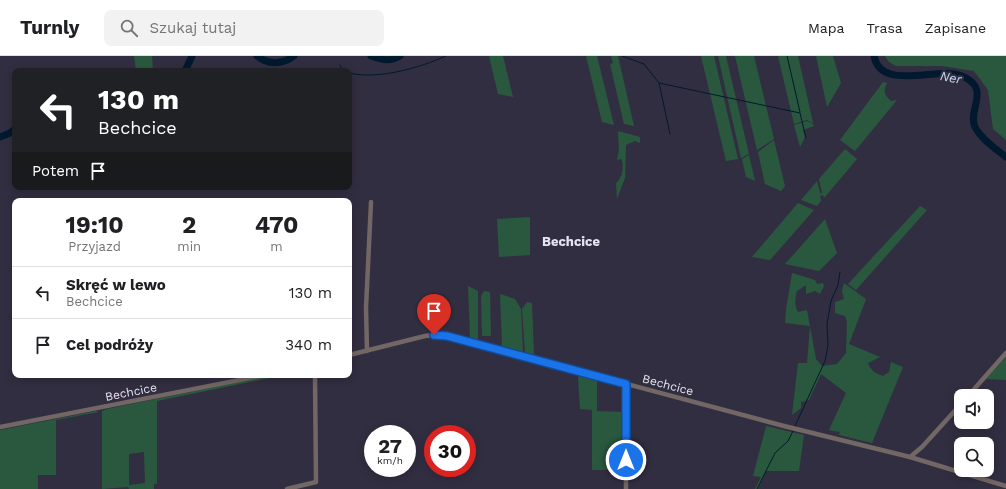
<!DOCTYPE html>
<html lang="pl">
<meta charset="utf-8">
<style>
:root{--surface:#fff;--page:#f2f2f2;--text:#202124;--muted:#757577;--line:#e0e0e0}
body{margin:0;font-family:"Work Sans",sans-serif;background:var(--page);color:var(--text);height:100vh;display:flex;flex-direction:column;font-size:15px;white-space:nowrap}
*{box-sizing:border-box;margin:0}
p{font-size:13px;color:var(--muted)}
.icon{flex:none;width:22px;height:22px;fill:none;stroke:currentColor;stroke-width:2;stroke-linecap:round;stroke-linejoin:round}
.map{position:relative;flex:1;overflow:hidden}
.details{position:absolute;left:12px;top:142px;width:340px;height:180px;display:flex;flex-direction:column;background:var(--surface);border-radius:8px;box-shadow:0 2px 10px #0003}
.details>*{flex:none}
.banner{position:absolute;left:12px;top:12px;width:340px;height:122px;border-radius:8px;box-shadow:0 2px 10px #0003;background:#202124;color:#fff;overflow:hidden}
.controls{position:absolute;left:954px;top:333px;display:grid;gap:8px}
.controls a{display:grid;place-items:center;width:40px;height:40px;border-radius:8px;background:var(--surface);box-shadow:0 2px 10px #0003;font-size:20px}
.speed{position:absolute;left:364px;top:369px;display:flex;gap:8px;font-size:20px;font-weight:700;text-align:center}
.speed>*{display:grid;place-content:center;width:52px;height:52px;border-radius:50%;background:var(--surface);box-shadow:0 2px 10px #0003;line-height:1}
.speed small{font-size:10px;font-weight:400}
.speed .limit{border:6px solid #d22;background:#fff;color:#111}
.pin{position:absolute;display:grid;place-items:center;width:34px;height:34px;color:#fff;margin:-41px -17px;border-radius:50% 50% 50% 0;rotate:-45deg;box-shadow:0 0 4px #0007}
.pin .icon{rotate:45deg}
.me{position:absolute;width:44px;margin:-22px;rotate:0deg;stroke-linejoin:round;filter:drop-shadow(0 0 3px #0008)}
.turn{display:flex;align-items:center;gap:14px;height:84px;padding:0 20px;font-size:18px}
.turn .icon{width:52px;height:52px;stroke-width:2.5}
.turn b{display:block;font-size:28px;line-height:34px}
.then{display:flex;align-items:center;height:38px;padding:0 20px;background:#0003;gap:8px;font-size:15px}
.eta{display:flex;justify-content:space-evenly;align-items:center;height:68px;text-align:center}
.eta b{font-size:24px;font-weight:700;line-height:28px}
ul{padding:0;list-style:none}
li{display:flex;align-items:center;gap:12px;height:52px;padding:0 20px;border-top:1px solid var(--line)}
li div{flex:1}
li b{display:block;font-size:15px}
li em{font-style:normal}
header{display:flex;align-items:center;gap:24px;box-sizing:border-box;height:56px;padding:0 20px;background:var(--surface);border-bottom:1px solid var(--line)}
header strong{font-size:19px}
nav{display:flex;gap:22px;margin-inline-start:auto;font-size:14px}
.search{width:280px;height:36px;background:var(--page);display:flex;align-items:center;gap:10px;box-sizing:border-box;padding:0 14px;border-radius:8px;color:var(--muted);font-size:15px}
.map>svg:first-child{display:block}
.green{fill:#2a583e;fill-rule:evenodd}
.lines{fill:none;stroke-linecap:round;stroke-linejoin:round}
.stream{stroke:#00192f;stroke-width:1}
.river{stroke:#00192f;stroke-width:7}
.minor{stroke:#726764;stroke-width:4.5}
.route-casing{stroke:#114b97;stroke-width:10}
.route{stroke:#1a73e8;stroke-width:7}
.labels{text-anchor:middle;stroke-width:4;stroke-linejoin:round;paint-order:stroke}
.street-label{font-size:12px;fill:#e7e4f1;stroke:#322e41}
.water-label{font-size:13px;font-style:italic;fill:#c6def4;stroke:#322e41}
.neighbourhood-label{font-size:13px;font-weight:bold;fill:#e7e4f1;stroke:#322e41}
</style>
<header>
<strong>Turnly</strong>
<div class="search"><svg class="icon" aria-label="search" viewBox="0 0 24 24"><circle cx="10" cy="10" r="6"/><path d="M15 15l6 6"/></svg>Szukaj tutaj</div>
<nav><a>Mapa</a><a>Trasa</a><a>Zapisane</a></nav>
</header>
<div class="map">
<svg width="1006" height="433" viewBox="0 0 1006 433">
<rect width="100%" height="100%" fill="#322e41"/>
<path class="green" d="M134 0H152L153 15H136Z
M489 0H503L513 41 498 38Z
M586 0H597L614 69 602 66Z
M611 0H618L634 70 624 68 610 8 613 7Z
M701 0H714L738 103 726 105Z
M718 0H726L749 98 741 102Z
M735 0H754L774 83 757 94Z
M778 0H798L813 67 807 64 794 68Z
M816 0H833L841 27 827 51Z
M885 0H1006V84L993 73 988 34 974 15 942 10H896L889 6Z
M883 26 887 27C883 35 884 39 891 45L897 44 855 95 840 84Z
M807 65 812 67 814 70 803 74 805 81 800 91 794 69Z
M618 75 640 81V87L635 85 626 89 625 122 617 143 616 127C622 123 625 109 621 103L617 104 616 110 619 93Z
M774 84 785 130 781 135 765 128 758 96Z
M845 93 857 103 824 142 823 139 820 140 821 145 817 150 801 144 817 125 820 137H822L819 123Z
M749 99 755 125 746 121 742 103Z
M798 147 814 154 770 204 752 201Z
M920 150 927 154 856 234 848 228Z
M530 161V199L499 201 497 163Z
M825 163 837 197 819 215 785 208Z
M792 217 815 224 817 228 823 227 824 230 820 238 815 235 806 238V229L797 235C795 242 794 249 798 256L807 254 816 303 822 310 837 308 846 297 847 266 845 260 835 257V246L844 243 842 235 844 227 866 243 849 288 880 301 868 307C871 315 875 317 883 320L889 316 891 306 903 311 872 387 839 379 840 376 829 374 846 337 821 318 809 344 801 346V352L792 359 798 307H807L810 270 785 267 786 253Z
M468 230 478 235V286L470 283Z
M484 235 490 236 491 280H482L481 240Z
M500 238 515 243 521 253 523 297 502 291Z
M527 246 532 247 534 299 525 297 522 253Z
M1006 301V324L986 323Z
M273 319H284L157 345V428H154V433H129L128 431 102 433V355L107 353ZM144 396 145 427 129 429V398Z
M578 320 597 324V355L625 356V414H592V354L580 353Z
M96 355 99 356 56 364V419H38V433H0V374Z
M766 370 804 379 799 415H766L758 433H755L761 421 753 420Z"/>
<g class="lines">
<path class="stream" d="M622 0 644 8 659 27 670 78
M787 0 800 56
M340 9 343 15
M349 17C378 24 419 12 446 0
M659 27 800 57 806 82
M795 370 825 305 828 289 827 268 831 245 838 229 840 216
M757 433 775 397 788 385 793 375"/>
<path class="river" d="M257 0C268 9 282 9 294 0
M371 0C382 4 390 6 400 0
M874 0C881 36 937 10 962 20 992 33 967 53 975 71 981 83 996 93 1006 101
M185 15 192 0
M0 81 10 77 15 73"/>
<path class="minor" d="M367 295 366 252 371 146
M349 299 425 280 434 279 447 280 784 370 910 401 1006 430
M968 340 1006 297
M0 371 265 319
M910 401 922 391 961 348
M287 433 316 426 315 319
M626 433V328"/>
</g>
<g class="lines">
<defs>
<path id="route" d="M434 279 447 280 626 328V404"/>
</defs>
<use href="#route" class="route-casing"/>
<use href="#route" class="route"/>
</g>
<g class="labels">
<g class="street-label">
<text transform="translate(668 329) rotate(15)" y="4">Bechcice</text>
<text transform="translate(131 336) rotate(-11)" y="4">Bechcice</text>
</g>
<g class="water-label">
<text transform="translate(951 21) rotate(10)" y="5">Ner</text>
</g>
<g class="neighbourhood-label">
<text x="571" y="190">Bechcice</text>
</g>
</g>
</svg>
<div class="controls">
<a><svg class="icon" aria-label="sound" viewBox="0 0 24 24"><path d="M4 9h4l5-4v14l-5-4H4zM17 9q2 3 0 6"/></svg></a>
<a><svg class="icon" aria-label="search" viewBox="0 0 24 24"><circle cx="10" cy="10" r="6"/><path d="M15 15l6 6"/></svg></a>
</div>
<div class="speed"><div>27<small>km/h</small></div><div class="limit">30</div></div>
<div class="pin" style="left:434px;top:279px;background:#d93025"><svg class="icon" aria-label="arrive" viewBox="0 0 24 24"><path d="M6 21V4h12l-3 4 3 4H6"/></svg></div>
<svg class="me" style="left:626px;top:404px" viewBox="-20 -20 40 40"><circle r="17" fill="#1a73e8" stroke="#fff" stroke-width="3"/><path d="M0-11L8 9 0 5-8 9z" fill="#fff"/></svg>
<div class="banner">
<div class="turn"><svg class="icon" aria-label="left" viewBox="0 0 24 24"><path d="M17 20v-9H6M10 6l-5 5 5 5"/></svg><div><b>130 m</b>Bechcice</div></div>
<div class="then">Potem<svg class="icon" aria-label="arrive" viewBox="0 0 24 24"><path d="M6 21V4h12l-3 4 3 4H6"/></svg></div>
</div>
<section class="details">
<div class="eta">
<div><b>19:10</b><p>Przyjazd</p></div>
<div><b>2</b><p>min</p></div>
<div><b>470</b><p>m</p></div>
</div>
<ul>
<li><svg class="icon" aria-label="left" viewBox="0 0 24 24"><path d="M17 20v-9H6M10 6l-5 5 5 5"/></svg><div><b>Skręć w lewo</b><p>Bechcice</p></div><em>130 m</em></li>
<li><svg class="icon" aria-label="arrive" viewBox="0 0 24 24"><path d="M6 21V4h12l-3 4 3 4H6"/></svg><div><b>Cel podróży</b></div><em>340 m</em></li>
</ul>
</section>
</div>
